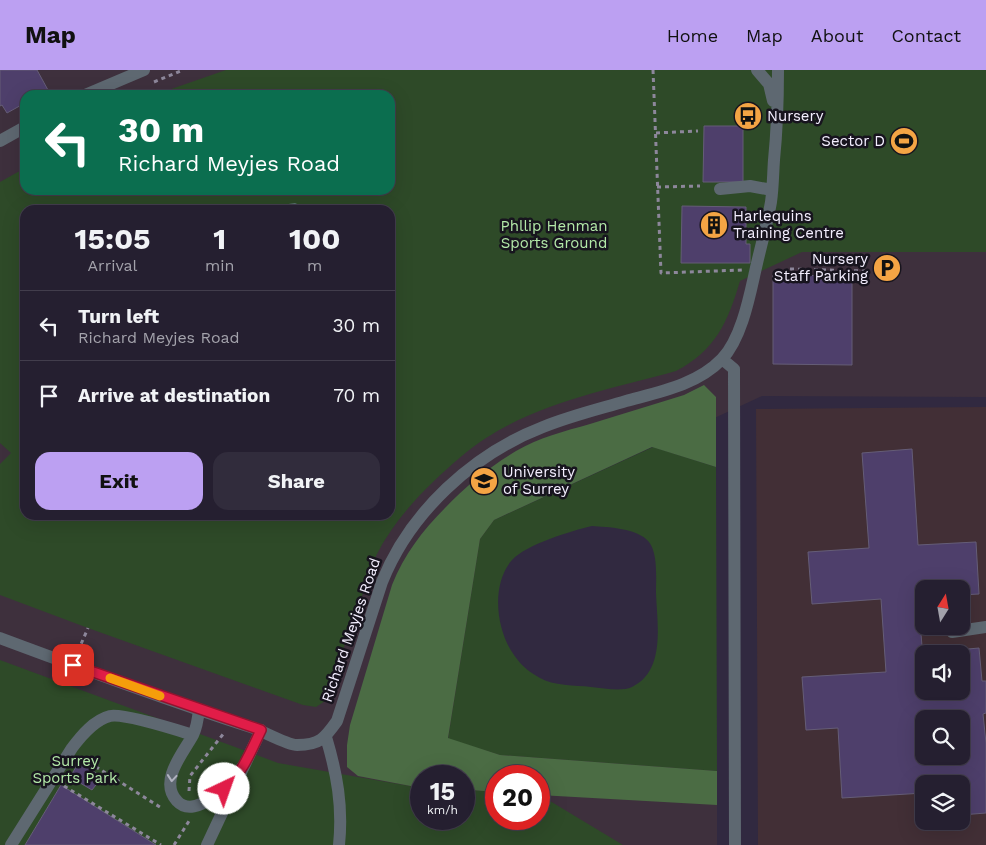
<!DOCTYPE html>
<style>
:root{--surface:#251f30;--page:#312c3c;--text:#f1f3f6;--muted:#a3a2ab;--line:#423d4c;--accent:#bca0f2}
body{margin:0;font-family:"Work Sans",sans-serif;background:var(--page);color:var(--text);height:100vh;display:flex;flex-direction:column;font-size:19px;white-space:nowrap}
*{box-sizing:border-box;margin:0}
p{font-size:16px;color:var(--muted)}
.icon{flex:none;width:28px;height:28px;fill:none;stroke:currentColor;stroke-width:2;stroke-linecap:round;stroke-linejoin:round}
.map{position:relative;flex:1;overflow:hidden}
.drawer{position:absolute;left:20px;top:135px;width:375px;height:315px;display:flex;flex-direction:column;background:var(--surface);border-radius:15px;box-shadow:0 5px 20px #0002,0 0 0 1px var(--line)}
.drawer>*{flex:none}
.guide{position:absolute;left:20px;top:20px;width:375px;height:105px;border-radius:15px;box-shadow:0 5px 20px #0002,0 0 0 1px var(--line);background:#0b6e4f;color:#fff;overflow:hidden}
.needle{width:32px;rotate:11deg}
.controls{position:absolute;left:915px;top:510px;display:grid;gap:10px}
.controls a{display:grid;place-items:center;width:55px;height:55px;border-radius:10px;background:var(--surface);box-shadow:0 5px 20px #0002,0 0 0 1px var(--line);font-size:25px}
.speed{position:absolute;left:410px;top:695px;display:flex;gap:10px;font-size:25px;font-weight:700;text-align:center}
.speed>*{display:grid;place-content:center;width:65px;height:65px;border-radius:50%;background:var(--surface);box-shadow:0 5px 20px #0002,0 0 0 1px var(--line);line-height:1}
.speed small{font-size:12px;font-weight:400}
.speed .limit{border:8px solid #d22;background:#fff;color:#111}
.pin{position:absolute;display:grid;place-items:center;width:42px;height:42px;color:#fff;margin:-21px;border-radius:10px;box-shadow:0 2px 8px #0006}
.me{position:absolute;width:55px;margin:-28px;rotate:42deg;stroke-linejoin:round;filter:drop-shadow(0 0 4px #0008)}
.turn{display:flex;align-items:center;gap:18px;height:105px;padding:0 15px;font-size:22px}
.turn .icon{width:65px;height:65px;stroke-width:2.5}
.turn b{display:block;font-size:35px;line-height:42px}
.eta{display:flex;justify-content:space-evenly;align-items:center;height:85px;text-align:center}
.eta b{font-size:30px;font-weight:700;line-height:35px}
.cta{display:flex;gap:10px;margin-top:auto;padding:10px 15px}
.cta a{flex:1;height:58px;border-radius:15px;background:var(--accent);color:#111;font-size:20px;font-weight:700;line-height:58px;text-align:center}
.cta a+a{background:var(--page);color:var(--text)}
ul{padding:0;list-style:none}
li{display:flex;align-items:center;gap:15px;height:70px;padding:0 15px;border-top:1px solid var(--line)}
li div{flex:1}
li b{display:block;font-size:19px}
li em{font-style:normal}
header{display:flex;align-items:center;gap:30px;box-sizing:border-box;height:70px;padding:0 25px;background:var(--accent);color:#111}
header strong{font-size:24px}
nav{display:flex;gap:28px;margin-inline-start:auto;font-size:18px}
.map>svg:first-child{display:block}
.commercial{fill:#422f36;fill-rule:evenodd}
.education{fill:#3e303d;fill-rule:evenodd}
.green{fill:#2e4a28;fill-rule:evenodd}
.forest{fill:#4b6c44}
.water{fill:#5c81a8;stroke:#8aa2c2}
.building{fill:#4e3f6b;stroke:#655d77;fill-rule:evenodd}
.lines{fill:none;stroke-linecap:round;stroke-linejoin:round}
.path{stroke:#8d879b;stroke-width:3;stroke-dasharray:4 4;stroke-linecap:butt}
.minor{stroke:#5e6871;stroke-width:12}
.oneway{stroke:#b0b2bf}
.route-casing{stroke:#92132f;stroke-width:12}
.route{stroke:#e11d48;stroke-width:9}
.slow{stroke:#f59e0b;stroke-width:9}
.labels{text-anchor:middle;stroke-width:5;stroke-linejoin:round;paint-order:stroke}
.poi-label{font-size:15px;fill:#f4efff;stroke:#17141e;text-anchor:start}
.park-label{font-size:15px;fill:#b3e9a8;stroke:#17141e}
.street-label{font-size:15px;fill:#f4efff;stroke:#17141e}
</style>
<header>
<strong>Map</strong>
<nav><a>Home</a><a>Map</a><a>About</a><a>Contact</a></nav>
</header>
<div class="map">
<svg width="986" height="775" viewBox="0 0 986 775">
<rect width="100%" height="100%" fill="#312940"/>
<path class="commercial" d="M986 337V775H758L756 339ZM924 519H961V556H924ZM924 584H961V621H924ZM924 649H961V686H924ZM924 714H961V751H924Z"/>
<path class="education" d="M0 0H986V327L762 326 494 450 448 669 717 701V775H0ZM25 25H390V120H25ZM25 140H390V445H25ZM421 706H464V749H421ZM496 706H539V749H496Z"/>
<path class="green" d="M226 0H986V182H802L740 211C728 252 715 281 676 301 612 319 543 331 486 368 467 380 450 396 434 411 411 433 390 458 376 486L325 631 316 637 303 635 88 558 0 525V394L11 383 0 373V112L25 98V120H390V25H154ZM25 140H390V445H25Z
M653 377 716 397 717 701 500 685 448 669 480 469 494 450ZM592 456C607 457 638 458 649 472 658 483 656 509 656 523 657 553 666 601 632 617 621 622 604 618 591 617 575 615 553 616 540 608 531 603 523 597 517 589 496 564 490 515 512 490 527 474 571 461 592 456Z
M0 590 278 693 421 718V749H464V721L471 720 496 722V749H539V725H540L623 775H0Z"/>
<path class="forest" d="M704 315 716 327V397L652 377 494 450 480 469 448 668 500 685 717 701V735L539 725V706H496V722L471 720 464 721V706H421V718L358 706 347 697V675L350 655 392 515C404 485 422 461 445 438 466 416 489 397 516 381 538 368 565 361 590 354 621 344 653 335 684 325Z"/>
<path class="water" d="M295 134 320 140H266L282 135Z"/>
<path class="building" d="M0 0H37L48 20 39 25H25V33L7 43 2 35 0 36Z
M704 56H743V112H703Z
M682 136 746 137V174H750V193H681Z
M773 205 852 206V295L773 294Z
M912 379 918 475 976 472 979 524 961 525V519H924V527L918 528 924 600V621H961V584H946V581L979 578 982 611H986V643L983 644 986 673V743L961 745V714H924V723L842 728 838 658 806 660 802 607 886 602 881 529 812 534 808 482 869 478 862 383ZM924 649H961V686H924Z
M79 692 102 707 92 720 70 707Z
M61 715 156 775H25Z"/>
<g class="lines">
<path class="path" d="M653 0 661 203 742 200
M154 12 183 0
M656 63 698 61
M657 117 700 116
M790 199 866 201
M78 581 88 558
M82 688 163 739
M64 716 161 775
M189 721 190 706 224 663
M174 775 189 751"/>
<path class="minor" d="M757 0 769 14 773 31
M85 25 144 0
M0 71 25 57
M720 119 750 116 772 120
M722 289 734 299 735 775
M952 562 986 557
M0 568C83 599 167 630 251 657 263 661 287 675 297 675 320 675 325 668 337 651L382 512C410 442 473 384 543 357 570 346 599 339 626 331 659 322 697 315 722 289 741 269 749 229 755 202 760 179 767 155 771 132 773 118 773 104 774 90 777 60 778 30 778 0
M199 639C198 649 197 657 193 665 184 682 158 711 177 731 196 752 233 710 243 696
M326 667C337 704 343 736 339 775
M11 775 72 678C81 666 94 650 110 646 124 643 177 660 193 665
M207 775 261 660"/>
</g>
<defs><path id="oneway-chevron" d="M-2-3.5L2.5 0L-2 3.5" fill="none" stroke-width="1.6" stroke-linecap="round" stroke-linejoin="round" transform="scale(1.25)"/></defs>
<use class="oneway" href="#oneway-chevron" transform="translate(172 708) rotate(95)"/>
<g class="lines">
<defs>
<path id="route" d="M73 595 261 660C251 681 242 704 224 719"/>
</defs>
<use href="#route" class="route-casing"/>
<use href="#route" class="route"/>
<path class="slow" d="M110 608 160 626"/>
</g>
<defs>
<symbol id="bus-disc" viewBox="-11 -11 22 22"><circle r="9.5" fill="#f4a444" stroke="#17141e"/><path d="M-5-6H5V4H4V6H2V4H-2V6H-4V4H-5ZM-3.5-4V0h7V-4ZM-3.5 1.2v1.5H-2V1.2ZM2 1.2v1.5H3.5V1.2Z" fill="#111"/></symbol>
<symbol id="stadium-disc" viewBox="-11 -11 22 22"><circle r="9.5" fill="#f4a444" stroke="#17141e"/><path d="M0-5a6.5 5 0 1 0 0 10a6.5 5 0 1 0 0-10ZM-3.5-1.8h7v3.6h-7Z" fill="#111"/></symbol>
<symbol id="building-disc" viewBox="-11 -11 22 22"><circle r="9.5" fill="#f4a444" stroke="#17141e"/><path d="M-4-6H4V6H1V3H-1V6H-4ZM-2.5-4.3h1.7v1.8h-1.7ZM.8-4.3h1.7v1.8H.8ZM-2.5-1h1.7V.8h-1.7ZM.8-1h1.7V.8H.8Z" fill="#111"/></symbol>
<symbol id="parking-disc" viewBox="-11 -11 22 22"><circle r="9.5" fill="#f4a444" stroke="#17141e"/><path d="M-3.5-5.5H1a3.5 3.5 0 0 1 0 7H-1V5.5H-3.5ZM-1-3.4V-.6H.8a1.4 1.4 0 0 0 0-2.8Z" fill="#111"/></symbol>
<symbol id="university-disc" viewBox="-11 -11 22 22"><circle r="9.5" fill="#f4a444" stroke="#17141e"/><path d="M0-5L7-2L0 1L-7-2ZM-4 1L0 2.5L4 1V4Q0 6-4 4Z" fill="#111"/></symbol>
</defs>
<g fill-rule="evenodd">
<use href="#bus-disc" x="732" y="30" width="32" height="32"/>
<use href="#stadium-disc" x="888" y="55" width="32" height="32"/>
<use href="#building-disc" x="698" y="139" width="32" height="32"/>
<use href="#parking-disc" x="871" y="182" width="32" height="32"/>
<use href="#university-disc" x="468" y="395" width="32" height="32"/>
</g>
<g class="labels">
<g class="poi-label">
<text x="767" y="51">Nursery</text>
<text x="885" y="76" text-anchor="end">Sector D</text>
<text x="733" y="151">Harlequins<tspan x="733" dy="17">Training Centre</tspan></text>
<text x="868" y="194" text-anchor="end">Nursery<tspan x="868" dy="17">Staff Parking</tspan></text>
<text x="503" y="407">University<tspan x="503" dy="17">of Surrey</tspan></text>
</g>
<g class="park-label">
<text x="554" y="161">Phllip Henman<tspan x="554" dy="17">Sports Ground</tspan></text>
<text x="75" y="696">Surrey<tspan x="75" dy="17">Sports Park</tspan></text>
</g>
<g class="street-label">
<text transform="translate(351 560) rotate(-71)" y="5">Richard Meyjes Road</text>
</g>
</g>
</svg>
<div class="controls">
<a><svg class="needle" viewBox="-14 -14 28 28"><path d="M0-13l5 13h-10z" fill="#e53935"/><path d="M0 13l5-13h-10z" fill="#a3a2ab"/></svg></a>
<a><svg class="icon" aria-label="sound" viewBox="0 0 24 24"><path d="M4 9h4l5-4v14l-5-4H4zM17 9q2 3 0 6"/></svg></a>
<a><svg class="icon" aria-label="search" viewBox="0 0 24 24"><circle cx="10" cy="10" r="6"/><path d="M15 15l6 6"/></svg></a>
<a><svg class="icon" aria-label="layers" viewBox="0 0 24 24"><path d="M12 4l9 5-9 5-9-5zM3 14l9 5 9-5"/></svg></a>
</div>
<div class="speed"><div>15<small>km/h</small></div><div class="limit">20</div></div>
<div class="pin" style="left:73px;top:595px;background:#d93025"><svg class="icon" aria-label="arrive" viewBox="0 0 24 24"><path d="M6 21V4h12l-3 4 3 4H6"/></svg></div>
<svg class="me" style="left:224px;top:719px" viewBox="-20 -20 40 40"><circle r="19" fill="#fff"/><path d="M0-13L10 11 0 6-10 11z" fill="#e11d48"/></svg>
<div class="guide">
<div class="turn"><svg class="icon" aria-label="left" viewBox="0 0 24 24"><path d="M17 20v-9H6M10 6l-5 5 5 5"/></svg><div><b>30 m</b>Richard Meyjes Road</div></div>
</div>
<section class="drawer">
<div class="eta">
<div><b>15:05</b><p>Arrival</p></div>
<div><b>1</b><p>min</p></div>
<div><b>100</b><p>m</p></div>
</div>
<ul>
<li><svg class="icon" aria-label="left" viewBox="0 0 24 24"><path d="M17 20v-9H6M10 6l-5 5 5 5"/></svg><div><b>Turn left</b><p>Richard Meyjes Road</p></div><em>30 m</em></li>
<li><svg class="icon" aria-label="arrive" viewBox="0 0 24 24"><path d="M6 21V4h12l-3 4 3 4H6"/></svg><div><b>Arrive at destination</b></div><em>70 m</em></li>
</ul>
<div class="cta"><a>Exit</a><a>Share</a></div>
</section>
</div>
